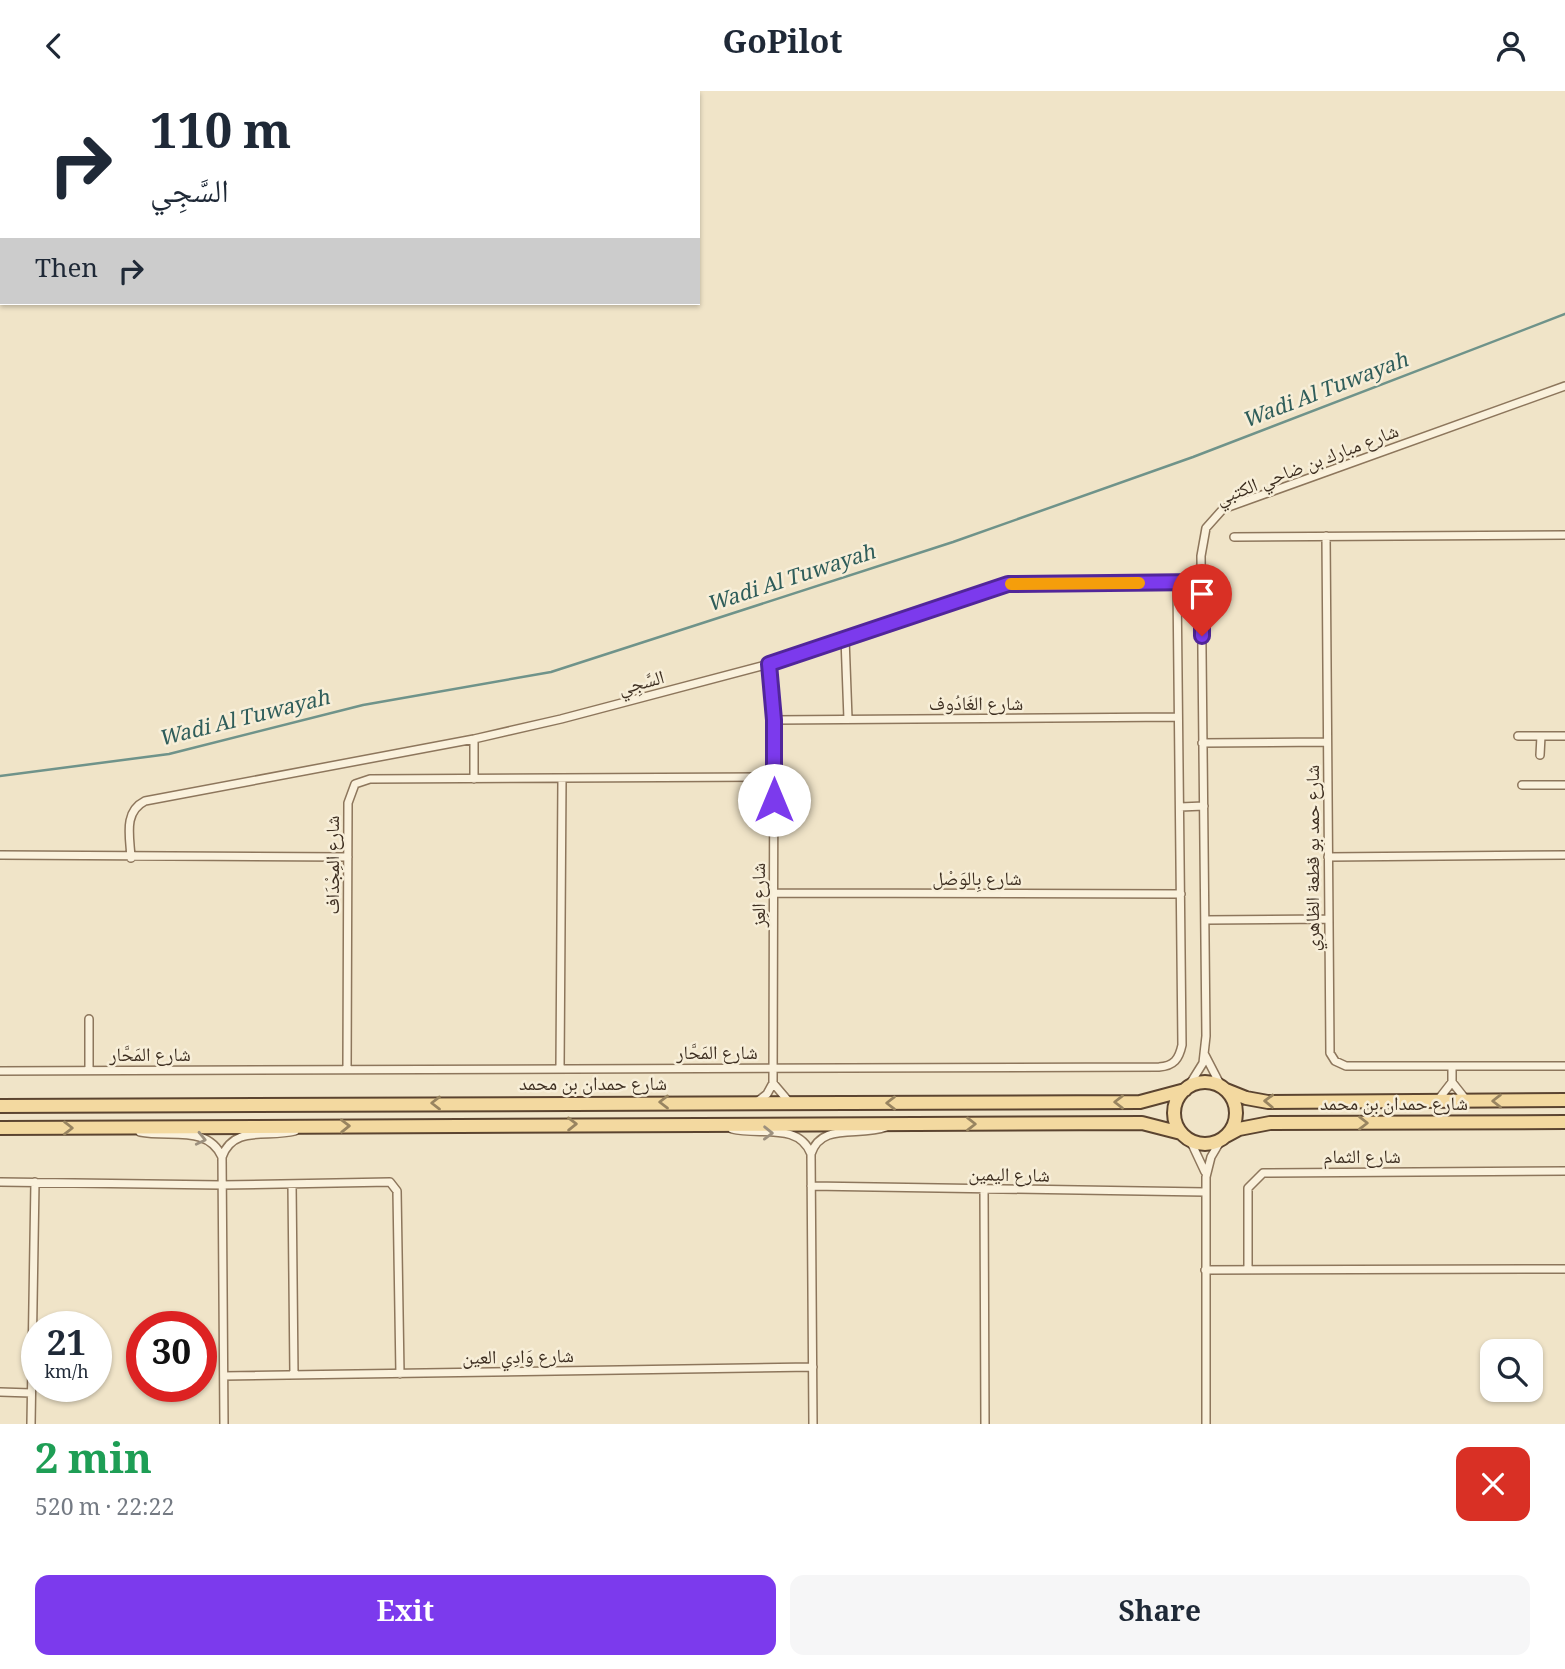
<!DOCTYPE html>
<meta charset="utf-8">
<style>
:root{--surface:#fff;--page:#f6f6f7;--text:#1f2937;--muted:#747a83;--accent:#7c3aed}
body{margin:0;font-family:Georgia,"Noto Naskh Arabic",serif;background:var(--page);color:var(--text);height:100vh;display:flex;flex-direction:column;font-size:26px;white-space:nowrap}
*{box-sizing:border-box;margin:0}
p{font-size:23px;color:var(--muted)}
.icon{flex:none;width:38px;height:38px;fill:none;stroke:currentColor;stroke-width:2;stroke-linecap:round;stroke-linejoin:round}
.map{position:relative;height:1333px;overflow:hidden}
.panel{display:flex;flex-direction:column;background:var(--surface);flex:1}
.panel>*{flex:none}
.guide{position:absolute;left:0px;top:0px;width:700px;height:214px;box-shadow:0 2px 5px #0004;background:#fff;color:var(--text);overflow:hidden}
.buttons{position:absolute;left:1480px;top:1248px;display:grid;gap:14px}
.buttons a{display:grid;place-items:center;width:63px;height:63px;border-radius:14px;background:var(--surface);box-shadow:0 2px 5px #0004;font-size:35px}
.speed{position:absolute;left:21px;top:1220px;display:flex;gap:14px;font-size:35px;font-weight:700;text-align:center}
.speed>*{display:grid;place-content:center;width:91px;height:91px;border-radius:50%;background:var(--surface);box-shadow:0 2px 5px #0004;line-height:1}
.speed small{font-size:18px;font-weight:400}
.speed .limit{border:10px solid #d22;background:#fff;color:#111}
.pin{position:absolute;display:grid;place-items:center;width:60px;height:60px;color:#fff;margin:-72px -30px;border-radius:50% 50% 50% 0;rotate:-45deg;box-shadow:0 0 7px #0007}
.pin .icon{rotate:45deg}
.me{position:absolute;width:77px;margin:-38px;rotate:0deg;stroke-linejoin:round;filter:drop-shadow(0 0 5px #0008)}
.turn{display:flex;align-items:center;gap:24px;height:147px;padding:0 35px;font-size:32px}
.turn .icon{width:91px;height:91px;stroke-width:2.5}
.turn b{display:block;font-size:49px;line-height:60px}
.then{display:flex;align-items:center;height:66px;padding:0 35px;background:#0003;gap:14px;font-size:26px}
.round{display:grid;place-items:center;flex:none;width:74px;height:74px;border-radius:14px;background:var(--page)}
.headline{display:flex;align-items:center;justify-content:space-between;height:119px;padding:0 35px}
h1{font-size:42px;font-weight:700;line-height:52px;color:#1e9e55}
.primary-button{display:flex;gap:14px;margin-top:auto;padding:14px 35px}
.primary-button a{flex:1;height:80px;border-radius:14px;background:var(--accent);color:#fff;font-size:28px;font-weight:700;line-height:80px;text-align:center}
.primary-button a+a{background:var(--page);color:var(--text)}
header{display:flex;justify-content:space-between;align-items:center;height:91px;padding:0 35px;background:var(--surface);font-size:32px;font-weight:700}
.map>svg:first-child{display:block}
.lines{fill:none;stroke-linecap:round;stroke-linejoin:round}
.stream{stroke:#6f938a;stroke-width:2.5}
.street-casing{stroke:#8d765c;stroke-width:10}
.primary-casing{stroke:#5b4430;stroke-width:16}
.street{stroke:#faf1dc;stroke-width:7}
.primary{stroke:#f3d9a0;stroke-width:12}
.oneway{stroke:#988460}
.oneway2{stroke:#9c907e}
.route-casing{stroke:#51269a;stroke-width:18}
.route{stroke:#7c3aed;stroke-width:12}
.slow{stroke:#f59e0b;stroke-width:12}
.labels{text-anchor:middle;stroke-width:5;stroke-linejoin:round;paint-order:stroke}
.street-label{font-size:19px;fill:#3d2e20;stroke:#f7eed8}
.water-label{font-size:21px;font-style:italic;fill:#2f5d5a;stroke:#f7eed8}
</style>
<header><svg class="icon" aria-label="back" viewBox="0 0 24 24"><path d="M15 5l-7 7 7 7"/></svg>GoPilot<svg class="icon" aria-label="person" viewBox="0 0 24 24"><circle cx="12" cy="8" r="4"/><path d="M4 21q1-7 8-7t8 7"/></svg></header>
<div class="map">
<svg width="1565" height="1333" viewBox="0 0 1565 1333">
<rect width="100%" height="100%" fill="#f0e4c8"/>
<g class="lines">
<path class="stream" d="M0 685 169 663 363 614 551 581 953 451 1193 366 1565 223"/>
<defs>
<path id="street" d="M1326 445 1330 962 1335 970 1346 975H1565
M1234 446 1565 444
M845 547 848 628
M774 629 1178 626
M1518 645H1565
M474 648V688
M1202 652 1327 651
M1540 664 1541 645
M1522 694H1565
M1180 716 1204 715
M0 764 348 766
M1328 766 1565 764
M131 767C130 746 123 721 145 710L474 648 561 628 769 573 995 496 1022 492 1202 491
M773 802 1181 803
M1205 829 1329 828
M89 928V979
M1205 964 1221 995
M560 977 562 688
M347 978 348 712 355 693 370 688 773 686
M0 980 1159 976C1174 975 1179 968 1182 954L1177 492
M1452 991 1467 1010
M773 992 790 1012
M1188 996 1203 972 1206 945 1201 465 1206 437 1223 418 1565 295
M1438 1009 1452 991V975
M758 1010 767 1003 773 992 774 629 769 573
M732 1038C759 1045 799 1031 811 1063
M140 1041C171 1047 208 1034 222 1066
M1190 1049 1205 1081
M0 1091 221 1094 390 1091 397 1100 400 1283
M292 1093 294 1284
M811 1095 1205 1101
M984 1098 985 1333
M1205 1179 1565 1178
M1248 1179V1097L1263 1082 1565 1080
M224 1285 813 1276
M0 1301 31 1302
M31 1333 35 1091
M224 1333 222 1066C233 1034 267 1047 295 1040
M813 1333 811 1063C821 1031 859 1046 886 1036
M1206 1333V1086L1211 1066 1221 1049"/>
<path id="primary" d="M1174 1022a31 31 0 1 1 62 0a31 31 0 1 1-62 0Z
M1226 999 1246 1007 1268 1011 1565 1009
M0 1015 1140 1011 1185 999
M0 1037 1142 1032 1181 1042
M1226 1045 1239 1038 1270 1032 1565 1031"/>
</defs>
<use href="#street" class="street-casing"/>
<use href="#primary" class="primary-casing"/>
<use href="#street" class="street"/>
<use href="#primary" class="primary"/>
</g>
<defs><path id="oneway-chevron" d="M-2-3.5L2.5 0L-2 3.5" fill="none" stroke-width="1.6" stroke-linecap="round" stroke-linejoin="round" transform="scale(1.75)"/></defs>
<g class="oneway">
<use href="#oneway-chevron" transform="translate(1269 1010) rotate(-178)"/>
<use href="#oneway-chevron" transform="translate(1497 1010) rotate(180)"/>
<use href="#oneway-chevron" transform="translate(664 1011) rotate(180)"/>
<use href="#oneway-chevron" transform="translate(1119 1011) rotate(180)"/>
<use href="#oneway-chevron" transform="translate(436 1012) rotate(180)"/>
<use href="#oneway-chevron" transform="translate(891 1012) rotate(180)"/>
<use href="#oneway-chevron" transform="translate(1363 1032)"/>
<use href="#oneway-chevron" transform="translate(572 1033) rotate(-1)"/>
<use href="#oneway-chevron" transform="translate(971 1033)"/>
<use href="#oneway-chevron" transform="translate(345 1035) rotate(-1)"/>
<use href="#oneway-chevron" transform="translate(68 1037)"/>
</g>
<g class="oneway2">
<use href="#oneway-chevron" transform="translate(768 1042) rotate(1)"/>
<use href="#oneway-chevron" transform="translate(201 1048) rotate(13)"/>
</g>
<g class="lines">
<defs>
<path id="route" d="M774 709V629L769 573 1008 493 1202 491V545"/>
</defs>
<use href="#route" class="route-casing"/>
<use href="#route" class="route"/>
<path class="slow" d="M1011 493 1139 492"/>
</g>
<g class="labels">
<g class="street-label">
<text transform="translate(1307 373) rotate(-21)" y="7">شارع مبارك بن ضاحي الكتبي</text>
<text transform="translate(641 591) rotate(-15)" y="7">السَّجِي</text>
<text x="976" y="619">شارع الغَادُوف</text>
<text transform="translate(1312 767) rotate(-90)" y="7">شارع حمد بو قطعة الظاهري</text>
<text transform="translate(332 774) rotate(-90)" y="7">شارع المِجْدَاف</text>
<text x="977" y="794">شارع بِالوَصْل</text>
<text transform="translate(758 804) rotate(-90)" y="7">شارع العِز</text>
<text x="717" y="968">شارع المَحَّار</text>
<text x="150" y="970">شارع المَحَّار</text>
<text x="593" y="999">شارع حمدان بن محمد</text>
<text x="1394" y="1019">شارع حمدان بن محمد</text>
<text x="1362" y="1072">شارع الثمام</text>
<text transform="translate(1009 1083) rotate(1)" y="7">شارع اليمين</text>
<text transform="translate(518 1265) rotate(-1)" y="7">شارع وَادِي العين</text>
</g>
<g class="water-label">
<text transform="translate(1325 299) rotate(-21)" y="7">Wadi Al Tuwayah</text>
<text transform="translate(791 487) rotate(-18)" y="7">Wadi Al Tuwayah</text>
<text transform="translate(244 627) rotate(-14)" y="7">Wadi Al Tuwayah</text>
</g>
</g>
</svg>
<div class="buttons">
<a><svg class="icon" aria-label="search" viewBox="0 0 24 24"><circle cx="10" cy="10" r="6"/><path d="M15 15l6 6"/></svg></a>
</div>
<div class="speed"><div>21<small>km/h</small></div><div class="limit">30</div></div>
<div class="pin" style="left:1202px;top:545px;background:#d93025"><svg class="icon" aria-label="arrive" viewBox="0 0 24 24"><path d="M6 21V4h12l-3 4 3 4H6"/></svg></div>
<svg class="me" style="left:774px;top:709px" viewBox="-20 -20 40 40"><circle r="19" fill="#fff"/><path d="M0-13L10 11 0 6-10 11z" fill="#7c3aed"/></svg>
<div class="guide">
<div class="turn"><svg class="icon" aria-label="right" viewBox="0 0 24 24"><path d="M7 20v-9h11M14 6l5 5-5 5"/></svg><div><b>110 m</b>السَّجِي</div></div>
<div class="then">Then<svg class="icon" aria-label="right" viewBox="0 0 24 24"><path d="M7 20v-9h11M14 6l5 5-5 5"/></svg></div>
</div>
</div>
<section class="panel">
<div class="headline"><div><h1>2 min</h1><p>520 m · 22:22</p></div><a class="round" style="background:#d93025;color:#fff"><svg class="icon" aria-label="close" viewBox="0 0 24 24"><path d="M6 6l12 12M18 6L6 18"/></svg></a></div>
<div class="primary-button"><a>Exit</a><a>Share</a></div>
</section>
